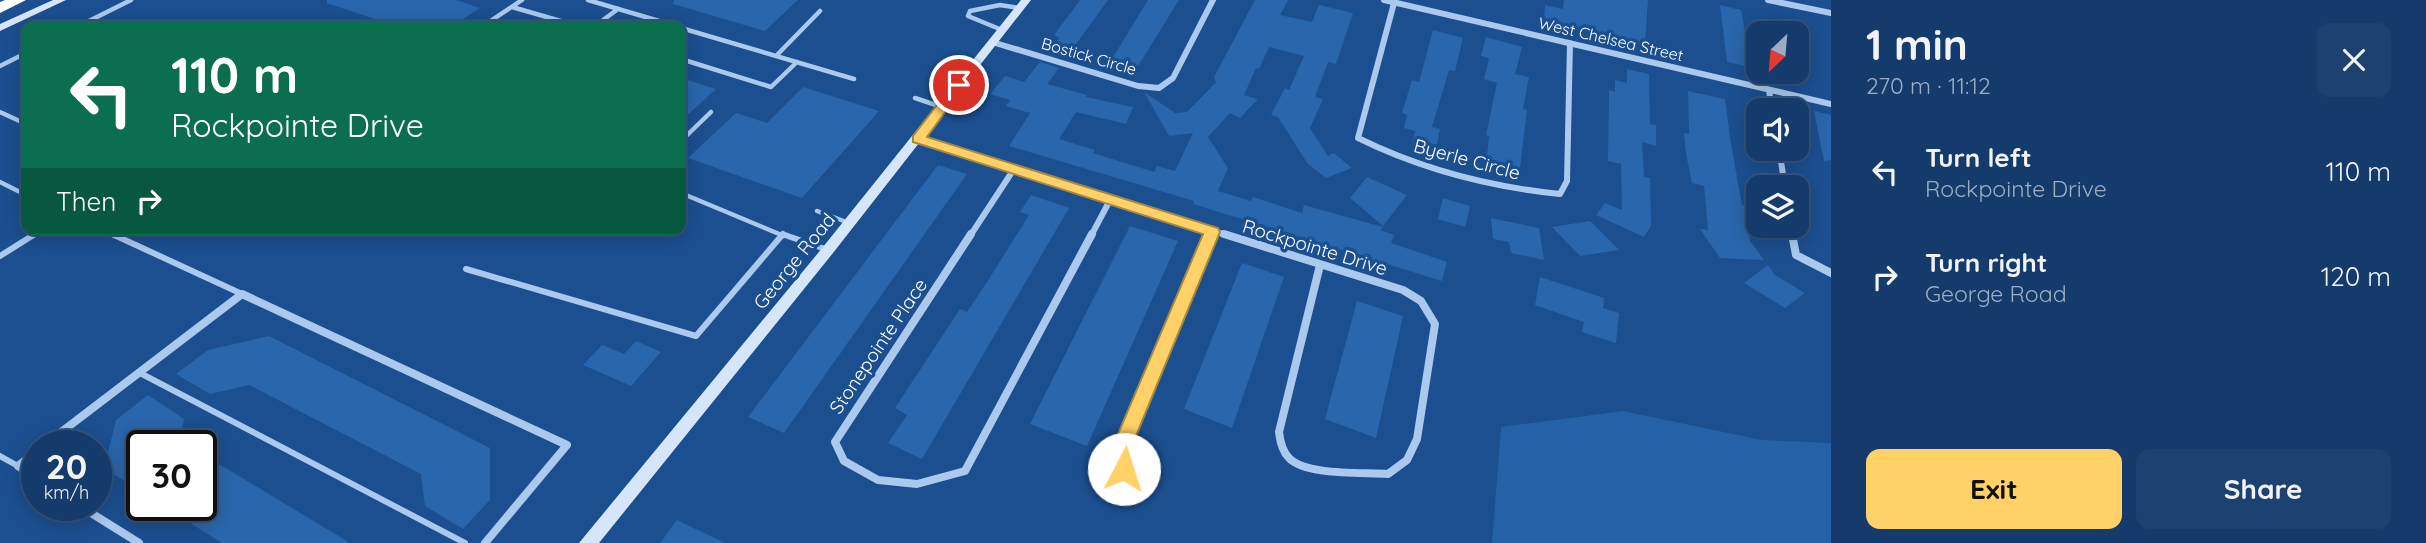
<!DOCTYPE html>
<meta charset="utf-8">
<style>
:root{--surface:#143b6b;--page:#1d4271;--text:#f1f3f6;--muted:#9dadc1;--line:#33557e;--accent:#ffd166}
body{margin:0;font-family:Quicksand,sans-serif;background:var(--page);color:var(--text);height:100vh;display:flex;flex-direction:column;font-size:26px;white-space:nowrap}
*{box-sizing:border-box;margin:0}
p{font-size:23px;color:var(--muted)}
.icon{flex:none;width:38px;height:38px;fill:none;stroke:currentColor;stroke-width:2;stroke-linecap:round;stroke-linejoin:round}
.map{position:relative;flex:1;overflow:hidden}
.drawer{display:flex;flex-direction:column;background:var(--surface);width:595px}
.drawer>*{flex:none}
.guide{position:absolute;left:21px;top:21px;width:665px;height:214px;border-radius:14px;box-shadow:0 4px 18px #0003,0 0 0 2px var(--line);background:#0b6e4f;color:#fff;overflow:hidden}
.needle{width:46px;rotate:206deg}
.tools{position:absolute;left:1746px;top:21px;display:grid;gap:14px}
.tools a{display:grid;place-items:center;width:63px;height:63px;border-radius:14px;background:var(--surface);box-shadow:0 4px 18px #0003,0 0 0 2px var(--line);font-size:35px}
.speed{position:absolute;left:21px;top:430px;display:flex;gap:14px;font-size:35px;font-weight:700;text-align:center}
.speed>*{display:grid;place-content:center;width:91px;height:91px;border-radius:50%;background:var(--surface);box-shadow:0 4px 18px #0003,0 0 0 2px var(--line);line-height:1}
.speed small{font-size:18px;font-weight:400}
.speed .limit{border:4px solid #111;border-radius:10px;background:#fff;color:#111}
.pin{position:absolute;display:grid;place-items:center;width:60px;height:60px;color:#fff;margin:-30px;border:4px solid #fff;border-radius:50%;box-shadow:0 2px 7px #0007}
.me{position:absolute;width:77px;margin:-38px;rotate:5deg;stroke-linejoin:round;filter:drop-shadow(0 0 5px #0008)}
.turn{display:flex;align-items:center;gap:24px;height:147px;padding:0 35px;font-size:32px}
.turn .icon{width:91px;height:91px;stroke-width:2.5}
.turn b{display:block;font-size:49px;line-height:60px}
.then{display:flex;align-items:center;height:66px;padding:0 35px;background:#0003;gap:14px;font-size:26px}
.round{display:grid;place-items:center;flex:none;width:74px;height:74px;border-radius:14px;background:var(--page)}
.overview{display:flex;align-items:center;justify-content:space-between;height:119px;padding:0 35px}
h1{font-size:42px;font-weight:700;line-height:52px}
.cta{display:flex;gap:14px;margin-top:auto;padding:14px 35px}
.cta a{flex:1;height:80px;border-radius:14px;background:var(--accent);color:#111;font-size:28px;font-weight:700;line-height:80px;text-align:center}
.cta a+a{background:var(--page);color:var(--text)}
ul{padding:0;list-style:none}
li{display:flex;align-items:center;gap:21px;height:105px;padding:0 35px}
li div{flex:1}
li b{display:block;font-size:26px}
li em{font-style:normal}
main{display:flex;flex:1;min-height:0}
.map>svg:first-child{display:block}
.green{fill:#2461a8}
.building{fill:#2a66ad}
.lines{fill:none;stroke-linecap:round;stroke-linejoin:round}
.lane-far1{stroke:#a9c9ee;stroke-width:4.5}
.lane{stroke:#a9c9ee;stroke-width:6}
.street-far1{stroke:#a9c9ee;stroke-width:6}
.street{stroke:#a9c9ee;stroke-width:8}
.secondary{fill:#d6e6fa;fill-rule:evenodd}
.highway{fill:#fff;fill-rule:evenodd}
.route{fill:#ffd166;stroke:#a68842;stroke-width:2}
.labels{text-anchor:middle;stroke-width:7;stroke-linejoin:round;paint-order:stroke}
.far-street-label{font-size:16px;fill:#fff;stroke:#1b4f8f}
.street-label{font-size:19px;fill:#fff;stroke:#1b4f8f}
</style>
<main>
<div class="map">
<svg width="1831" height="543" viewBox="0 0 1831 543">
<rect width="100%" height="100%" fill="#1b4f8f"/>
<path class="green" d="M1623 411 1762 440 1831 443V543H1492L1501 427Z"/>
<path class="building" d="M327 0H456L480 8 452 26H396L327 3Z
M674 0H798L765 31 673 4Z
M1080 0H1108L1066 58 1048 53 1059 38 1054 35Z
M1148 0H1179L1135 71 1109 64Z
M1255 0H1288L1280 15 1312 22 1319 5 1353 13 1336 64 1328 62 1315 97 1323 99 1310 128 1328 156 1334 153 1352 168 1326 178 1307 163 1278 117 1271 115 1285 88 1289 90 1304 56 1269 47 1259 69 1256 68 1244 95 1258 99 1240 118 1230 113 1208 137 1228 168 1218 191 1251 201 1253 197 1302 213 1304 205 1383 227 1380 230 1394 235 1391 243 1447 262 1442 281 1193 204 1194 201 1009 146 1030 113 1006 106 1010 100 990 94 1005 76 1024 82 1040 62 1059 68 1047 84 1087 95 1086 97 1133 107 1126 124 1076 112 1059 139 1095 150 1093 153 1154 172 1157 166 1175 171 1193 133 1169 136 1144 92 1175 113 1187 112 1216 82 1214 77Z
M1564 0H1648L1645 43 1544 21 1545 5 1563 9Z
M1720 5 1741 10 1751 67 1727 62Z
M1433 30 1463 38 1455 71 1449 70 1432 127 1440 129 1435 153 1412 146 1415 131 1404 128 1407 115 1402 113 1412 80 1419 82Z
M1486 37 1522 47 1515 74 1529 77 1523 109 1527 110 1520 168 1508 164 1507 172 1486 167 1489 136 1486 135 1497 83 1484 79 1489 58 1481 56Z
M1627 69 1649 74 1650 124 1656 125V146L1642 142 1644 177 1650 178 1651 226 1644 237 1596 215 1605 203 1622 210 1621 164 1608 161 1609 90 1615 92V80L1627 83Z
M681 78 716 89 681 121Z
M803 87 879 111 802 198 688 158 736 113 767 123Z
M1688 91 1725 99 1731 144 1742 205 1746 206 1750 241 1764 260 1720 258 1700 229 1708 230 1704 186 1692 183 1686 154 1684 133 1689 134Z
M1814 111 1831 115V160L1824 161Z
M938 165 967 174 784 433 748 417Z
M1367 177 1407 195 1383 226 1350 198Z
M1031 195 1069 208 922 459 888 443 907 415 895 408 960 309 967 312 987 282 1029 215 1020 212Z
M1443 198 1470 206 1465 227 1438 219Z
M1491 218 1539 228 1544 260 1511 253 1509 242 1493 239Z
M1590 221 1619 250 1580 256 1552 227Z
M1130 226 1178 241 1087 446 1030 424Z
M1242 263 1284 277 1232 428 1184 409Z
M1768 265 1775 275 1805 293 1785 308 1744 283Z
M1540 277 1604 298 1603 308 1619 313 1616 343 1582 332 1584 322 1535 305Z
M1357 301 1403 316 1376 438 1325 419Z
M269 336 490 448V500L463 529 425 506 421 474 249 385 210 394 176 374 208 350Z
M636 341 661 352 631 386 583 365 602 345 624 354Z
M148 395 184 419 179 446H142V492L104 468 116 420Z
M201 454 234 473 350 543H222L163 506H201Z
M677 520 725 543H660Z"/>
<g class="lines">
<path class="lane-far1" d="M588 0 676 26
M512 7 578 26
M79 26 131 0
M483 26 522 0
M595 26 618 9
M681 28 854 79
M1002 30 968 16 970 11 1000 5 1020 8
M776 56 820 11
M681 59 771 87 797 62
M0 66 26 53
M915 98 942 107
M0 112 26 124
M681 141 711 112
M0 182 26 195
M681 193 784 236
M817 211 849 223
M100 229 115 236
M785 235 788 236
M33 236 44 229"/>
<path class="lane" d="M112 234 242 294
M785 235 828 250
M0 256 35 234
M466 269 696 336 783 234
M140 373 465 543
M0 456 18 466"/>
<path class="street-far1" d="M1384 0 1831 104
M1768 0 1831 13
M1394 3 1358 138C1421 169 1491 187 1560 194L1567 181 1570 43
M992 42 1138 86 1159 88 1173 78 1213 0
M1769 90 1772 110
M918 139 1230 236
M1779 149 1785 187
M1791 226 1793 236
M970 236 1014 169
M1091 236 1110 200
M1210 236 1212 232"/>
<path class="street" d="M971 234 835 442 844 461 878 480 917 484 965 471 1092 234
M1224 234 1403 290 1421 301 1435 324 1417 439 1407 460 1388 474C1364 472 1306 476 1289 458 1282 451 1280 441 1279 432L1320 265
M1792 234 1796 255 1831 273
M43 446 242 294 567 445 485 543
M37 451 18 466 37 478
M1126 491 1122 448 1211 234
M80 506 139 543"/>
<path class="secondary" d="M53 0H66L0 31V24Z
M1021 0H1031L833 253 599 543H579L823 247Z"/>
<path class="highway" d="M5 0H26L0 13V2Z"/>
</g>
<path class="route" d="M954 83 965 85 927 137 1218 228 1220 232 1131 448 1134 469 1131 475H1117L1112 448 1203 234 913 142V136Z"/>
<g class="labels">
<g class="far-street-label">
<text transform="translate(1611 39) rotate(13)" y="6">West Chelsea Street</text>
<text transform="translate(1089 56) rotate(16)" y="6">Bostick Circle</text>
</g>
<g class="street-label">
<text transform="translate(1467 159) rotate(15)" y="7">Byerle Circle</text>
<text transform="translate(1315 247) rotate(17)" y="7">Rockpointe Drive</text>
<text transform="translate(794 261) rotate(-51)" y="7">George Road</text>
<text transform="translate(878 346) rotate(-56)" y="7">Stonepointe Place</text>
</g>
</g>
</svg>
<div class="tools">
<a><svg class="needle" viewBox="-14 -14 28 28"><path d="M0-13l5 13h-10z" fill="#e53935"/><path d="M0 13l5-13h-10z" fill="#9dadc1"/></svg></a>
<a><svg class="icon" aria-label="sound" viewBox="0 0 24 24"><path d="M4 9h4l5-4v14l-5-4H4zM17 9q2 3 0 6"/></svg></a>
<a><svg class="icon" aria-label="layers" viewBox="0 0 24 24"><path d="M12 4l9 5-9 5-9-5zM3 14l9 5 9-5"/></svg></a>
</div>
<div class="speed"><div>20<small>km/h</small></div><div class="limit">30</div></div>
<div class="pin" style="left:959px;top:85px;background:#d93025"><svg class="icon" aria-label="arrive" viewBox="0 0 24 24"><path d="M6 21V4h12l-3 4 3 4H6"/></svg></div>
<svg class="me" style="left:1124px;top:469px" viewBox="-20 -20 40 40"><circle r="19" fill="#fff"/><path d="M0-13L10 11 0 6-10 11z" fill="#ffd166"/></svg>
<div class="guide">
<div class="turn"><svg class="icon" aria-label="left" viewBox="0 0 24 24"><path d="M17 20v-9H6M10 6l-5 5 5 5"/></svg><div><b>110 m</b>Rockpointe Drive</div></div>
<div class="then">Then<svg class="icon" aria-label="right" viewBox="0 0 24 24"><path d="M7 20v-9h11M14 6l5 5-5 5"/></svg></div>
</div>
</div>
<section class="drawer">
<div class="overview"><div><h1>1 min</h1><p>270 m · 11:12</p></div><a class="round"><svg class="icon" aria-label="close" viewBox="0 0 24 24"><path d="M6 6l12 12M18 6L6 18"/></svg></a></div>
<ul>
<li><svg class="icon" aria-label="left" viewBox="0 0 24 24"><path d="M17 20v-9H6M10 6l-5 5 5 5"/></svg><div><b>Turn left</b><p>Rockpointe Drive</p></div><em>110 m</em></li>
<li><svg class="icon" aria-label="right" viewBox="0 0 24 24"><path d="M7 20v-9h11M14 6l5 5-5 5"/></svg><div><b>Turn right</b><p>George Road</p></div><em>120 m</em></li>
</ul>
<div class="cta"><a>Exit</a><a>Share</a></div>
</section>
</main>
